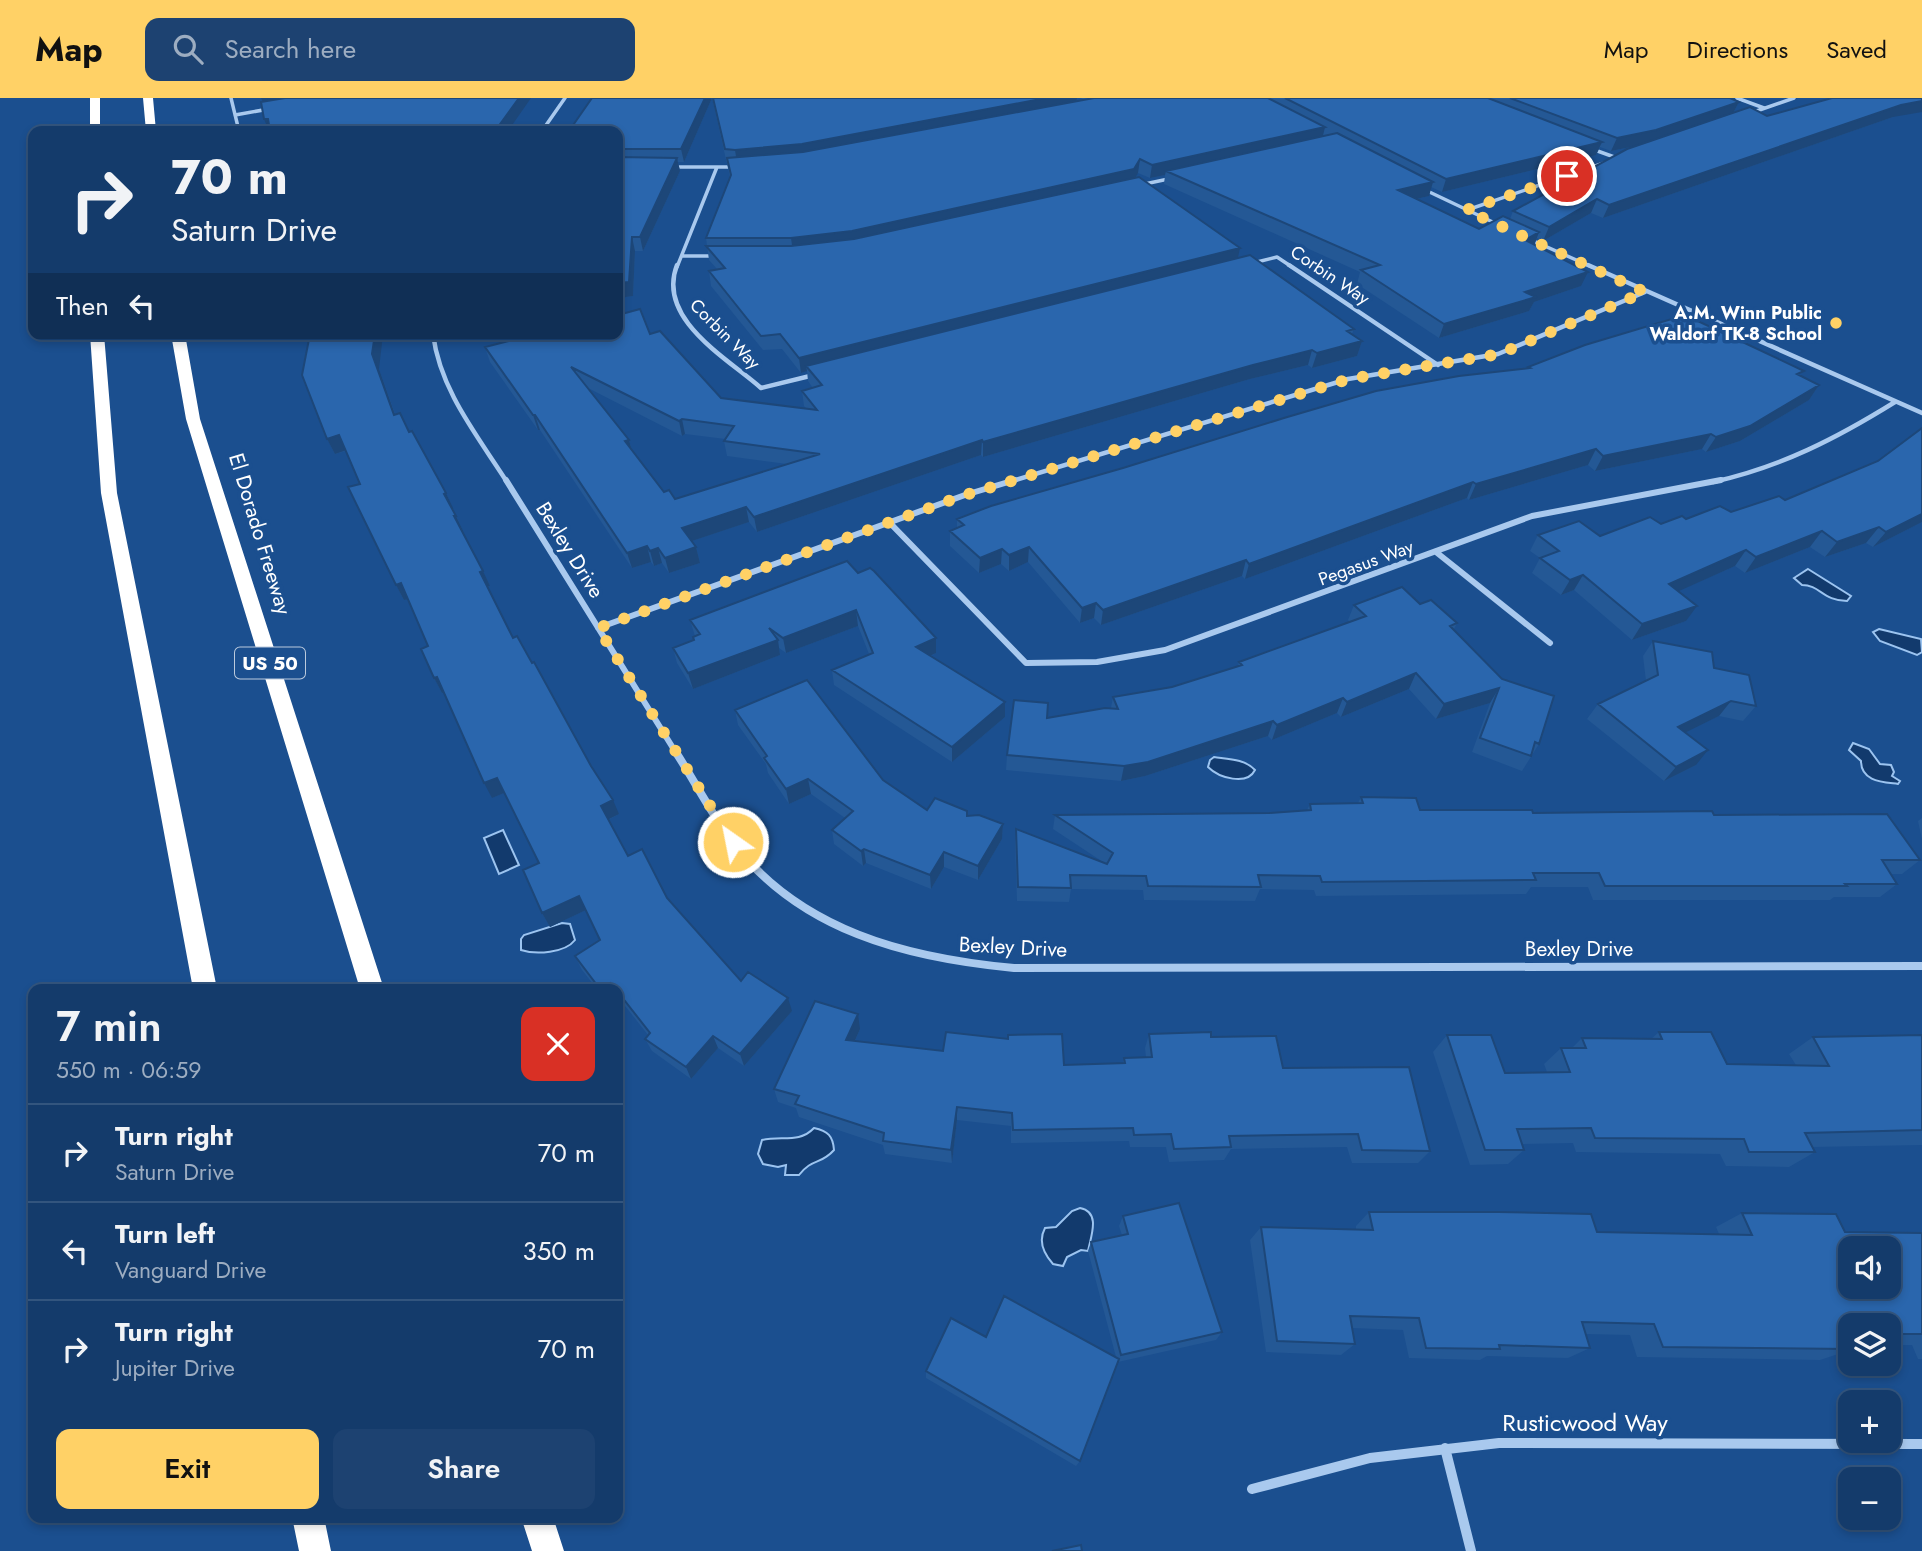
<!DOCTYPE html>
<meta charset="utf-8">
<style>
:root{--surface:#143b6b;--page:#1d4271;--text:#f1f3f6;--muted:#9dadc1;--line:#33557e;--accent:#ffd166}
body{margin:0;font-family:Jost,sans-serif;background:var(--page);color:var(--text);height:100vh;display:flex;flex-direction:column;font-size:26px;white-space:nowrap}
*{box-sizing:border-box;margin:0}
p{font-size:23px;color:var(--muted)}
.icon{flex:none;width:38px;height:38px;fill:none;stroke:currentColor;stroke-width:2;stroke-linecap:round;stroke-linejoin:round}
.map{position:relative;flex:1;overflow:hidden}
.side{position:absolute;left:28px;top:886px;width:595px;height:539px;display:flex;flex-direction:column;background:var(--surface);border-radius:14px;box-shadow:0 4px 10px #0003,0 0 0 2px var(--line)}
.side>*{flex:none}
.banner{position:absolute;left:28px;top:28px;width:595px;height:214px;border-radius:14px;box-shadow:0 4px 10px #0003,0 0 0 2px var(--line);background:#143b6b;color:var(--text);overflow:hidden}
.buttons{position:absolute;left:1838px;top:1138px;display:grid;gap:14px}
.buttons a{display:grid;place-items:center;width:63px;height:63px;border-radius:14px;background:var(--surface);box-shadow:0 4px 10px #0003,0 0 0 2px var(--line);font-size:35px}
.pin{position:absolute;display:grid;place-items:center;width:60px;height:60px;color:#fff;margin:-30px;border:4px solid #fff;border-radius:50%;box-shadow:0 2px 7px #0007}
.me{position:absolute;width:77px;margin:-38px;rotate:327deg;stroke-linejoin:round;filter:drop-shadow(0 0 5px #0008)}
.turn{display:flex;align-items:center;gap:24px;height:147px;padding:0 28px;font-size:32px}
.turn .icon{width:91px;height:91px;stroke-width:2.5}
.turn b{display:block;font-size:49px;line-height:60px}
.then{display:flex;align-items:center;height:66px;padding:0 28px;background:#0003;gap:14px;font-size:26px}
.round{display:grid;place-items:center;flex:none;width:74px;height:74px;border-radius:14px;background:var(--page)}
.headline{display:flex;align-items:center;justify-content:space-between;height:119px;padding:0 28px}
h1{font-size:42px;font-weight:600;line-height:52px}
.primary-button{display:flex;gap:14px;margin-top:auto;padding:14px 28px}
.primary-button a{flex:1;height:80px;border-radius:14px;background:var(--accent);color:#111;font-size:28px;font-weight:600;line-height:80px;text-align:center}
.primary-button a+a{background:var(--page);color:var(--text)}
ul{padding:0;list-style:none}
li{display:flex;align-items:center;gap:21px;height:98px;padding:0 28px;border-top:2px solid var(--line)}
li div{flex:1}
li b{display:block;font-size:26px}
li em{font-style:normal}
header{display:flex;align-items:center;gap:42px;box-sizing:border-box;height:98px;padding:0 35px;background:var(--accent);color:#111}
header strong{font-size:33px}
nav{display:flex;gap:38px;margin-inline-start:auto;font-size:24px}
.search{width:490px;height:63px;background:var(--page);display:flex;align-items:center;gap:18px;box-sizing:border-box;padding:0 24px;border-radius:14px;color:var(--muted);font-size:26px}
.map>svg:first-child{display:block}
.water{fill:#123a6d;stroke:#9cc4f0;stroke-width:2}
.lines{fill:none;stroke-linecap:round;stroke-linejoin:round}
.street-far4{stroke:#a9c9ee;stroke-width:3.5}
.street-far3{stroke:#a9c9ee;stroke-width:4.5}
.street-far2{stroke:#a9c9ee;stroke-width:6}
.street-far1{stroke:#a9c9ee;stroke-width:8}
.street{stroke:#a9c9ee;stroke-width:10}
.highway{fill:#fff;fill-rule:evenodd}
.wall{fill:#245895;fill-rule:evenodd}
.shaded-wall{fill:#1d4779}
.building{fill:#2a66ad;stroke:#1d4779;stroke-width:2;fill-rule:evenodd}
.route{stroke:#ffd166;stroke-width:12;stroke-dasharray:0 21.6}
.poi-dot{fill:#ffd166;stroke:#1b4f8f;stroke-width:2.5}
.labels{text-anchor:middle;stroke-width:7;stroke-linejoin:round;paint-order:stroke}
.far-street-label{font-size:18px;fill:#fff;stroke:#1b4f8f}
.far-poi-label{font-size:18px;font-weight:bold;fill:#fff;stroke:#1b4f8f;text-anchor:end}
.shield{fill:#1b4f8f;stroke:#bbcadd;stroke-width:2}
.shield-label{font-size:19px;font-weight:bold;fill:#fff}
.street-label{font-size:21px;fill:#fff;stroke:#1b4f8f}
.near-street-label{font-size:24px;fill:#fff;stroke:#1b4f8f}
</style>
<header>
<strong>Map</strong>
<div class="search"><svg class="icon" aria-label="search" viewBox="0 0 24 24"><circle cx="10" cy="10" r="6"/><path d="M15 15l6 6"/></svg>Search here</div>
<nav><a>Map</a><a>Directions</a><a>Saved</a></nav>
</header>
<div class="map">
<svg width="1922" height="1453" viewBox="0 0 1922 1453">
<rect width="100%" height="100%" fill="#1b4f8f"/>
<path class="water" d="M1808 471 1851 498 1847 503C1823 503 1820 487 1802 487L1794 480Z
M1879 531 1921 541 1922 554 1917 557 1880 543 1873 534Z
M1853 645 1869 651 1880 666 1891 667 1894 674 1892 678 1900 683 1898 686C1884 684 1861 684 1861 663L1849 652Z
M1214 659C1228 661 1245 661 1255 672 1247 688 1219 680 1208 669L1210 662Z
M503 732 519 767 499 776 484 740Z
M562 825 570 826 575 842C565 855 536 857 521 852V841L524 837Z
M814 1030C828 1033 833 1038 834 1052 821 1067 812 1060 799 1077H785L786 1067 778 1069 763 1066 758 1056 762 1042C781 1037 799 1046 814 1030Z
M1080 1110C1101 1114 1091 1138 1088 1153L1081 1152 1067 1159 1063 1168 1053 1166C1044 1156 1038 1143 1045 1130L1056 1129 1072 1113Z"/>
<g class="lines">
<path class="street-far4" d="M231 0 239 33
M1737 0 1764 10
M1748 16 1794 0
M235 17 269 11
M542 33 565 0
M1592 51 1617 60
M673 69H738
M1140 87 1173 80
M1421 90 1499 127
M1467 112 1604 65
M1529 141 1592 169
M682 158H716
M1253 165 1277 159 1292 169
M677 169 717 69"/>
<path class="street-far3" d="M677 167C656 221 727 260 761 290L814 277
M1289 167 1438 267
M1588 167 1922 315
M433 236C440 292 477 337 507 384
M1009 384 1348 281 1498 256 1645 194
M1713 384C1781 369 1837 340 1895 304"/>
<path class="street-far2" d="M506 382 678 658
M889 424 1026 565 1097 564 1165 552 1532 418 1721 382
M1436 454 1550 545
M598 530 965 397 1015 382"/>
<path class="street-far1" d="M677 656C695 684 711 715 731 742 799 833 907 860 1014 870L1922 868"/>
<path class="street" d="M1445 1350 1471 1453
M1252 1391 1370 1360 1499 1345 1922 1346"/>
<path class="highway" d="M90 0H100V33H90Z
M143 0H153L156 33H146Z
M90 236H104L117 395 217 891H193L101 395Z
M171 236H185L200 321 384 891H360L186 321Z
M292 1419H324L331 1453H299Z
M521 1419H553L564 1453H532Z"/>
</g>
<path class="wall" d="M592 0H1077V3L1084 2 1081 0H1730L1739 4 1733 15 1767 18 1893 19 1603 120 1591 115 1543 143 1537 140 1534 147 1581 188 1534 204 1529 213 1439 240 1357 186 1360 174 1164 86 1165 77 1150 80 1138 75 1135 79 1238 160 1354 231 1352 236 1362 243 1357 258 1312 270 1308 267 1250 281 983 359 981 357 757 434 749 424 692 443 696 449 700 465 669 475 662 465 654 468 651 464 632 470 540 332H538L490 264 485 249 650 236 721 300 807 311 804 308 802 293 813 290 808 283 807 273 801 275 782 251 763 252 711 188 709 173 717 171 709 162 706 140 730 79 712 0 684 64H678L680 73 643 153H635L633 198 618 200V33ZM1635 48 1513 113 1510 121 1479 131 1416 101 1429 98 1431 89 1442 94 1596 57 1600 49 1611 53ZM588 290 682 338 685 336 725 341 724 343 727 358 787 366 675 401 664 394 632 352 629 342Z
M1528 269 1801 278 1819 287 1809 302 1740 343 1706 354 1702 351 1595 373 1588 367 1469 402 1467 400 1245 481 1242 478 1101 527 1094 520 1080 525 1028 464 1009 473 1001 466 979 475 950 448V433L957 430V421L1527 270Z
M379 271 395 316 409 334 446 395 463 433H462L490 488 487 489 513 540 532 565 619 716 608 722 628 758 741 883 792 913 744 968 718 950 691 981 652 953 645 941 648 937 618 899V891H597L582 872 575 858 600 842 586 812 550 829 542 815 539 765 504 695 492 700 444 594 442 595 434 580 428 548 408 501 404 502 396 487 360 386 346 353 335 356 327 341Z
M1922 330V424L1873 449 1866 445 1825 459 1810 449 1745 475 1735 468 1678 493 1686 523 1632 542 1574 492 1561 497 1532 475 1540 460 1530 453 1538 437 1600 438 1686 421 1731 414 1785 402 1878 363Z
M858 475 936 540V555L931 558 1005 619 952 664 834 587 832 572 869 556 858 528 786 555 779 550 780 557 693 591 677 565 673 550 694 542 693 539 695 538 690 522Z
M1420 506 1457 525 1454 531 1539 646 1522 673 1472 654 1490 605 1436 621 1409 591 1341 619 1337 615 1272 642 1268 638 1145 678 1121 683 1006 672 1007 657 1047 620 1111 610 1113 599 1172 589 1238 568 1239 564 1350 524 1348 522 1354 507Z
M1653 543 1714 570 1756 608 1743 623 1719 618 1685 634 1696 667 1664 683 1587 621 1598 606 1646 583 1643 558Z
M735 612 883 682 927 712 967 718 1003 726 1002 741 978 782 944 769 931 791 866 765 863 768 834 746 832 732 845 720 811 696 789 706 768 675 766 666 738 627Z
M1361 699 1420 712 1533 715 1714 717 1920 762 1902 776H1891L1897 786 1880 799H1834L1830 802H1593L1588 789H1531L1526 796 1316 798 1314 792 1260 791 1255 803 1144 802 1143 792 1071 791 1069 804 1017 803 1015 746 1016 731 1106 766 1053 731 1055 717 1269 715 1307 712 1310 706 1358 705Z
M1922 720V741L1918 723Z
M860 931 855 943 1064 967 1123 965 1124 960 1146 959 1145 950 1149 936 1211 939 1283 970 1430 1053 1418 1065H1352L1347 1049 1231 1051 1224 1062 1169 1064 1166 1049H1130L1129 1043 1011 1045V1028L957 1022 952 1065 885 1056 883 1047 799 1019 796 1010 778 1004 774 991Z
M1659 934 1727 966 1796 967 1789 956 1813 939 1922 937V1047L1812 1049 1815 1054 1789 1069 1726 1068 1720 1056 1576 1054 1573 1045 1522 1046 1524 1052 1508 1066 1470 1067 1433 954 1447 937 1505 975 1547 974 1544 966 1561 950H1572L1582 940 1651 941Z
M1369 1114 1597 1134 1719 1136 1716 1129 1742 1115 1845 1134 1922 1135V1261H1918L1912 1247H1888V1227H1850V1252L1820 1262 1637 1259 1630 1237 1586 1236 1590 1250 1568 1260 1487 1258 1480 1262 1409 1260 1403 1232 1353 1230 1355 1246 1341 1257 1266 1254 1250 1142 1261 1129 1356 1132V1128Z
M1123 1118 1222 1234 1216 1242 1118 1264 1080 1363 1076 1368 926 1280V1273L986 1239 1116 1259 1088 1153 1091 1144 1122 1137 1119 1128Z"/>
<path class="shaded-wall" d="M261 0H313L265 8Z
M519 0H531L508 33H495Z
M705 0H712L684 64 681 51Z
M1047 0H1077L1076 7 803 59 737 65 735 52Z
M1922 3V14L1893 19 1603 120 1609 107 1901 7Z
M1739 4 1732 17 1650 45 1611 53 1617 40Z
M264 21H268L274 33H269Z
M1325 29 1322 42 1166 73 1165 77 1150 80 1152 67Z
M1602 44 1596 57 1442 94 1446 81Z
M677 60 680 73 643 153 640 139Z
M1140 61 1138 75 1133 84 793 154 791 140Z
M1433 84 1429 98 1394 106 1398 92Z
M1597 101 1591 115 1543 143 1549 129Z
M1539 134 1534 148 1525 142Z
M632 139 635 153 633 198 618 200V185Z
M1240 150 1237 164 806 268 807 273 801 275 799 260Z
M1588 174 1581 188 1534 204 1529 213 1439 240 1444 226 1525 194Z
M375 236H383L379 271 400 332 394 317 372 256Z
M1362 243 1357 258 1312 270 1317 255Z
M1312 252 1308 267 1250 281 983 359V344L1253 267Z
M1819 287 1809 302 1740 343 1706 354 1716 339Z
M533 317H535L540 332H538Z
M682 321 685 336 682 338 679 323Z
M1711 336 1702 351 1595 373 1603 358Z
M339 337 347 352 335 356 327 341Z
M629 342 633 357 625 343Z
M982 342 981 357 757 434 754 419Z
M1596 351 1588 367 1469 402 1476 386Z
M1473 384 1467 400 1245 481 1249 466Z
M446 395 453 410 451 411 444 396Z
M746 409 749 424 686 445 682 430Z
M1922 416V424L1873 449 1886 434Z
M454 418H456L463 433 461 434Z
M1879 429 1866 445 1825 459 1837 444Z
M1822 433 1810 449 1745 475 1756 459Z
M647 448 651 464 632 470 627 455Z
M696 449 700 465 669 475 665 460Z
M1029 449 1028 464 1009 473V457Z
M658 450 662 465 654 468 650 453Z
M1002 451 1001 466 979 475 980 460Z
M1746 452 1735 468 1659 502 1669 486Z
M1246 462 1242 478 1101 527 1103 512Z
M483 473 490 488 486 489 480 474Z
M1583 477 1574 492 1561 497 1570 482Z
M401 485 409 501 404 502 396 487Z
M1096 505 1094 520 1080 525 1082 510Z
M1697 508 1686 523 1632 542 1642 526Z
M856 512 858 528 786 555 783 540Z
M936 540V555L917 564 916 549Z
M778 542 780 557 693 591 688 575Z
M1416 575 1409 591 1341 619 1347 604Z
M437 579 445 594 442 595 434 580Z
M1499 590 1490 605 1436 621 1444 606Z
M1343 600 1337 615 1272 642 1277 627Z
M1731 603 1719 618 1666 644 1678 629Z
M1005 604V619L952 664V649Z
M1273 623 1268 638 1145 678 1121 683 1124 668Z
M1708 652 1696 667 1664 683 1676 669Z
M497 680 504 695 492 700 484 685Z
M808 681 811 696 789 706 786 691Z
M613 702 619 716 607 722 601 708Z
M1003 726 1002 741 978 782V768Z
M864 751 866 765 863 768 861 753Z
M944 754V769L931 791 930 777Z
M579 798 586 812 550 829 542 815Z
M610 885 613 891H601Z
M788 900 792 913 744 968 740 956Z
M858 916 860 931 849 956 846 942Z
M713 938 718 950 691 981 686 969Z
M957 1009V1022L952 1065 951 1052Z"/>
<path class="building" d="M285 0H519L495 33H270L268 21H264L261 4Z
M592 0H705L681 51H618V33H569Z
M713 0H1046L802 46 735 52 725 51Z
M1094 0H1268L1325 29 1152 67 1140 61 1134 71 852 133 791 140H706L731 77 727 60 803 54Z
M1285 0H1488L1602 44 1446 81Z
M1510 0H1730L1739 4 1656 32 1617 40Z
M1832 0H1922V3L1901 7 1609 107 1597 101 1549 129 1513 113 1627 51 1750 9 1767 18Z
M1337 35 1433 84 1398 92 1479 131 1503 118 1539 134 1525 142 1588 174 1525 194 1536 199 1444 226 1361 172 1380 167 1166 73Z
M618 59 677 60 640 139H632L629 184 618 185Z
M1139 79 1240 150 799 260 780 236 761 238 709 173 725 170 706 148H791L854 141Z
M1250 157 1354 231 1347 233 1362 243 1317 255 1312 252 1253 267 983 344 982 342 754 419 746 409 682 430 696 449 665 460 658 450 650 453 647 448 627 455 535 317H533L485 249 536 236H618V217L640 211 650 236 660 233 721 300 817 312 802 293 822 287 806 268ZM571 269 679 323 682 321 734 328 724 343 820 356 675 401 669 392 664 394 625 343 629 342Z
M1685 217 1804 273 1797 276 1819 287 1750 328 1716 339 1711 336 1603 358 1596 351 1476 386 1473 384 1249 466 1246 462 1103 512 1096 505 1082 510 1029 449 1009 457 1002 451 980 460 950 433 964 427 957 421 991 408 1123 370 1284 320 1376 293 1459 278 1530 270 1528 269 1585 247Z
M310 236H375L372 256 394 317 400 315 409 334 412 333 446 395 444 396 456 418H454L483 473 480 474 513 540 517 538 532 565 534 564 591 668 613 702 601 708 628 758 642 751 667 800 741 883 748 874 788 900 740 956 713 938 686 969 645 941 650 935 618 894V891H615L610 885 600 891 575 858 600 842 579 798 542 815 523 772 539 765 497 680 484 685 437 579 434 580 421 551 428 548 401 485 396 487 348 389 360 386 339 337 327 341 302 277Z
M1922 330V416L1886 434 1879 429 1837 444 1822 433 1756 459 1746 452 1669 486 1697 508 1642 526 1583 477 1570 482 1540 460 1559 453 1538 437 1579 423 1600 438 1650 419 1661 426 1682 418 1686 421 1720 408 1731 414 1779 398 1785 402 1878 363Z
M847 463 858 475 870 470 874 473 936 540 916 549 1005 604 952 649 832 572 873 555 856 512 783 540 769 530 778 542 688 575 673 550 694 542 693 539 700 536 690 522Z
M1402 489 1420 506 1431 502 1457 525 1450 528 1502 581 1554 598 1539 646 1535 644 1531 658 1480 640 1499 590 1444 606 1416 575 1347 604 1343 600 1277 627 1273 623 1148 664 1124 668 1007 657 1014 602 1048 605 1047 620 1105 610 1118 611 1113 599 1172 589 1242 567 1239 564 1366 518 1354 507Z
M1653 543 1712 554 1714 570 1749 577 1756 608 1731 603 1678 629 1708 652 1676 669 1598 606 1658 577Z
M807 582 883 682 927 712 935 700 967 713V718L979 717 1003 726 978 768 944 754 930 777 864 751 861 753 832 732 853 713 808 681 786 691 764 660 767 658 735 612Z
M1361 699 1416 700 1420 712H1532L1533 715 1712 713 1714 717 1887 716 1920 762H1882L1897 786H1845L1847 788H1605L1599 775H1533L1536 782 1322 784 1320 778 1258 777 1261 789 1148 788 1146 778 1070 777 1071 790 1018 789 1016 731 1107 766 1113 755 1055 717 1269 715 1311 712 1310 706 1363 705Z
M815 903 858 916 846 942 943 953 946 934 1008 941V937L1062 936 1064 967 1125 965 1124 960 1152 959 1149 936 1211 934V939L1276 938 1283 970 1409 969 1430 1053 1362 1052 1358 1036 1229 1038 1231 1049 1174 1051 1171 1036 1134 1037 1133 1030 1013 1032 1012 1015 957 1009 951 1052 883 1043 884 1035 795 1006 799 998 774 991Z
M1659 934H1711L1727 966 1829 968 1813 939 1922 937V1032L1805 1035 1815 1054H1749L1744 1041 1595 1040 1591 1030 1517 1031 1524 1052H1485L1447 937H1491L1505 975 1570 974 1561 950H1586L1582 940 1662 941Z
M1179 1105 1222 1234 1121 1257 1091 1144 1128 1136 1123 1118Z
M1369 1114H1498L1591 1116 1597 1134 1752 1137 1742 1115 1836 1116 1845 1134 1922 1135V1236H1888V1227H1850V1236H1845L1850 1245V1251L1663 1249 1654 1226 1582 1224 1590 1250 1499 1247 1500 1251 1426 1250 1419 1220 1350 1218 1355 1246 1277 1243 1261 1129 1373 1132ZM1850 1150H1888V1188H1850Z
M1004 1198 1119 1261 1080 1363 926 1273 951 1220 986 1239Z
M1081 1447 1082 1453H1052Z"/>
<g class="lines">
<path class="route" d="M733 744 598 530 965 397 1349 281 1499 256 1645 194 1466 112 1567 78"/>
</g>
<circle class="poi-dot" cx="1836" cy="225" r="7"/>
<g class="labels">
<g class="far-street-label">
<text transform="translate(1330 177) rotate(34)" y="6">Corbin Way</text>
<text transform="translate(725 236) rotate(45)" y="6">Corbin Way</text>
<text transform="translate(1366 465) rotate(-20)" y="6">Pegasus Way</text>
</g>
<g class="far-poi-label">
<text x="1822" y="221">A.M. Winn Public<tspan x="1822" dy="21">Waldorf TK-8 School</tspan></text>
</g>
<rect class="shield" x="235" y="549.5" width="70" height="31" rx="5"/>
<g class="shield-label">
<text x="270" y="572">US 50</text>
</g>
<g class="street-label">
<text transform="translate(260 436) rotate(73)" y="7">El Dorado Freeway</text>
<text transform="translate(570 452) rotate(58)" y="7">Bexley Drive</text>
<text transform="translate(1013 849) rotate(3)" y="7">Bexley Drive</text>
<text x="1579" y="858">Bexley Drive</text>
</g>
<g class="near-street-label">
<text x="1585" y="1333">Rusticwood Way</text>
</g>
</g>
</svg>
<div class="buttons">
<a><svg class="icon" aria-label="sound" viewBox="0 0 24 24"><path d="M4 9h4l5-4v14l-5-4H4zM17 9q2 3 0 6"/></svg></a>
<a><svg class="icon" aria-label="layers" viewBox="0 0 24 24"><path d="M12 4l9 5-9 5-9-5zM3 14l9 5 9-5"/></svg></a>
<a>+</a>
<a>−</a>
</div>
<div class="pin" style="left:1567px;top:78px;background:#d93025"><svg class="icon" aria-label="arrive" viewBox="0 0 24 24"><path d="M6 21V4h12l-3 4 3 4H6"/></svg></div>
<svg class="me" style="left:733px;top:744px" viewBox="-20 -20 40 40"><circle r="17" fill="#ffd166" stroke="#fff" stroke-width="3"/><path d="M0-11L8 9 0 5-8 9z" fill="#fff"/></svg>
<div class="banner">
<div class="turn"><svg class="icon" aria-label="right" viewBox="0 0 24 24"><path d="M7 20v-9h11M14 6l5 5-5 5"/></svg><div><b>70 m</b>Saturn Drive</div></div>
<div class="then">Then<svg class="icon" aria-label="left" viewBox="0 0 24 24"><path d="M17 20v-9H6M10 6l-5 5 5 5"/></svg></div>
</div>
<section class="side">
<div class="headline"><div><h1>7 min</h1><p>550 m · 06:59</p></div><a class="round" style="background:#d93025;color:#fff"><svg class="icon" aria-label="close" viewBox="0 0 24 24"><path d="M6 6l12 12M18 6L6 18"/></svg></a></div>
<ul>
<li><svg class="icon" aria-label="right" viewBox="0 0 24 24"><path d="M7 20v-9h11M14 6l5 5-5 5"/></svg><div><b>Turn right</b><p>Saturn Drive</p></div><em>70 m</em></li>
<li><svg class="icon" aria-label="left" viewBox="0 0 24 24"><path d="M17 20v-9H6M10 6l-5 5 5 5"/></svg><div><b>Turn left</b><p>Vanguard Drive</p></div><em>350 m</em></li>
<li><svg class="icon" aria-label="right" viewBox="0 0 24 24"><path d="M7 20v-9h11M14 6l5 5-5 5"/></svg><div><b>Turn right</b><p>Jupiter Drive</p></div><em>70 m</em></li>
</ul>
<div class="primary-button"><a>Exit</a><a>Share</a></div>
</section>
</div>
